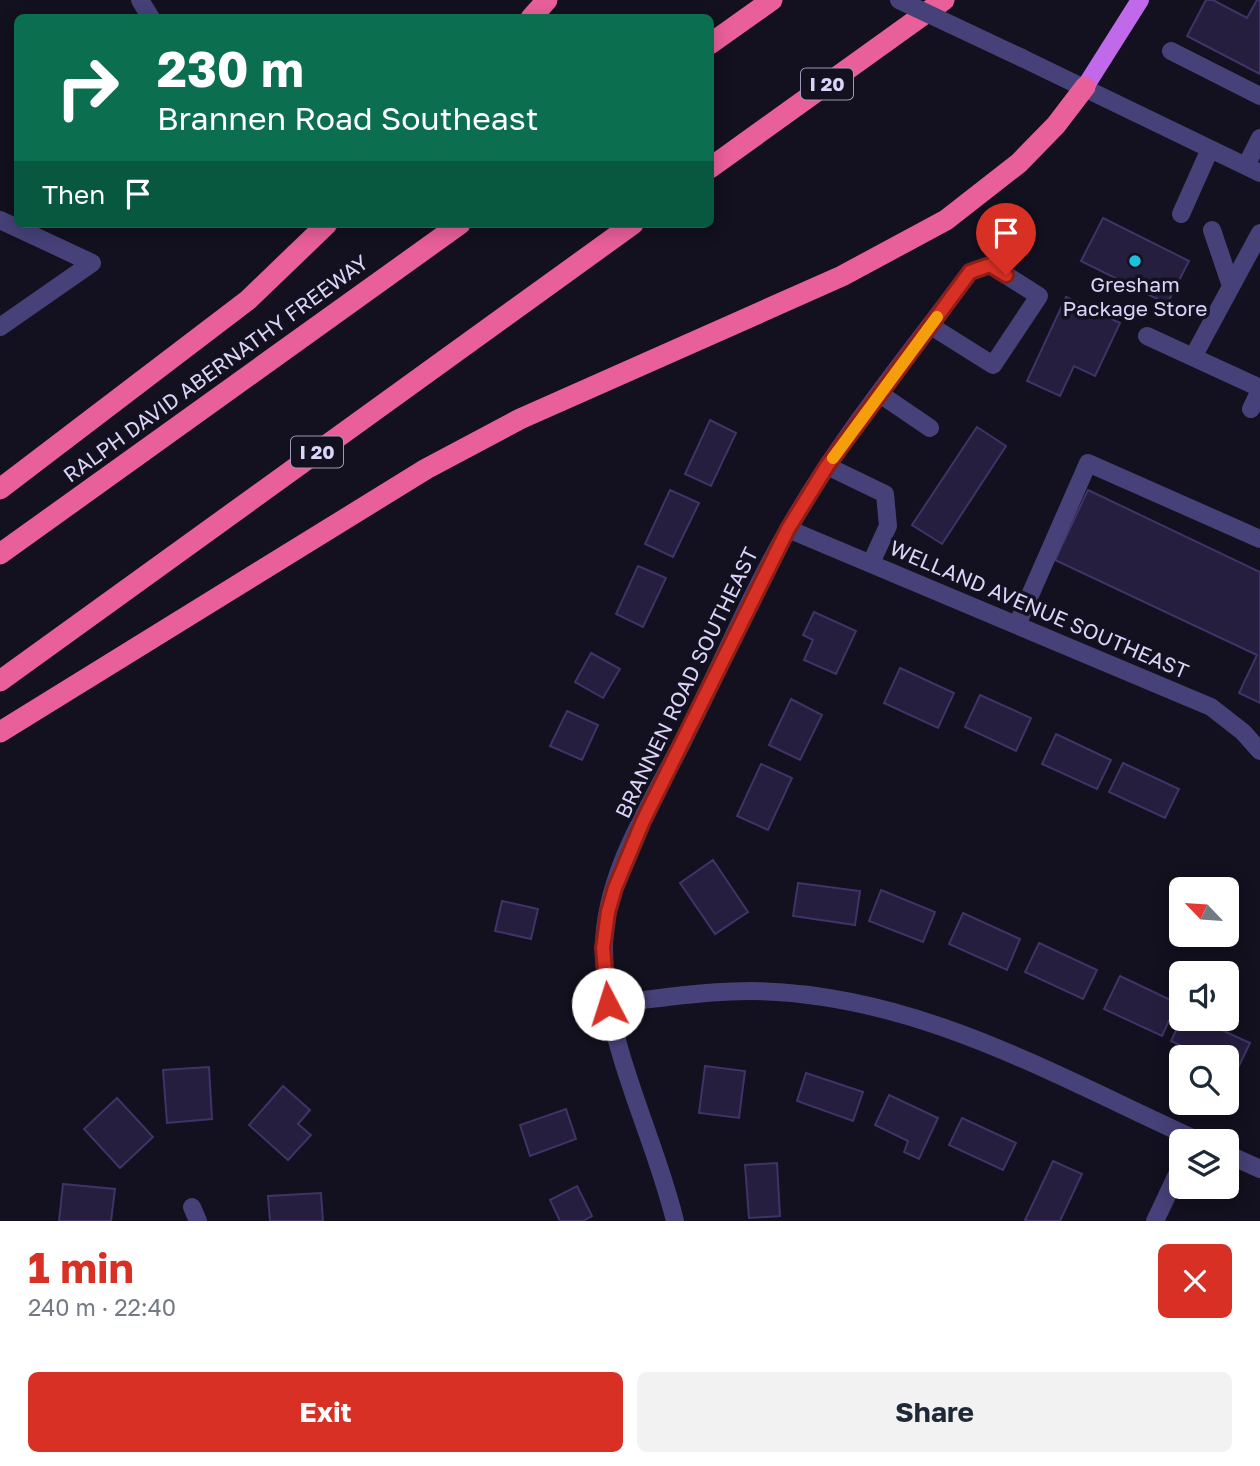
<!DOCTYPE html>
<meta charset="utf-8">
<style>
:root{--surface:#fff;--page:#f2f2f3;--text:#1f2937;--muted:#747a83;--accent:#d93025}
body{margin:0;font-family:"Golos Text",sans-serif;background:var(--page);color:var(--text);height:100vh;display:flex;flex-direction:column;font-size:26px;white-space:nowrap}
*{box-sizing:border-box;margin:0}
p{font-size:23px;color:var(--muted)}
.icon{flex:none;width:38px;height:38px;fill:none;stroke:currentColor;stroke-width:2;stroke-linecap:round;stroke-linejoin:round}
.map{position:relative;height:1221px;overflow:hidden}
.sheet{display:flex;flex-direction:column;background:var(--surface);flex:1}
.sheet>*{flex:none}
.guide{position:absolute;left:14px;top:14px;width:700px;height:214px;border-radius:10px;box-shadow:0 4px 18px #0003;background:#0b6e4f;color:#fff;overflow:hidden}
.needle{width:46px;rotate:295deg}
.buttons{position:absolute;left:1169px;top:877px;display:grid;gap:14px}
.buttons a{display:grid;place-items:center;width:70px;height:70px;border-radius:10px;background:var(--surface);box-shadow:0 4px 18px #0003;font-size:35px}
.pin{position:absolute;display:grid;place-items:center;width:60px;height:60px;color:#fff;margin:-72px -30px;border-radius:50% 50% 50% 0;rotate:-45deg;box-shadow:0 0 7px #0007}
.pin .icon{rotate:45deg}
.me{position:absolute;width:77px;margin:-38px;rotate:355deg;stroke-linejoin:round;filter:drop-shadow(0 0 5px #0008)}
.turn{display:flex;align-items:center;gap:24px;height:147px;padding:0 28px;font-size:32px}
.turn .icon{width:91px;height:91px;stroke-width:2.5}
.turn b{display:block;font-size:49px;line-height:60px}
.then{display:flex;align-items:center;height:66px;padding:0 28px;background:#0003;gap:14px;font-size:26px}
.round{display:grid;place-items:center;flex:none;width:74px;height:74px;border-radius:10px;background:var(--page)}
.summary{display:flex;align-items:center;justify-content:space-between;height:119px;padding:0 28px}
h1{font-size:42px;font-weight:700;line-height:52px;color:var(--accent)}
.action{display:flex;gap:14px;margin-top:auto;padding:14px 28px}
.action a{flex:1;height:80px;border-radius:10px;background:var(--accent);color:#fff;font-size:28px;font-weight:700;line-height:80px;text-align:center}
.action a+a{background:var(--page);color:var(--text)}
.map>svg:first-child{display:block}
.building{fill:#261e3e;stroke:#403367;stroke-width:2}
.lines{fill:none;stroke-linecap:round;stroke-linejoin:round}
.minor{stroke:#464178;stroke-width:18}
.major{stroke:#c169eb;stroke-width:18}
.highway{stroke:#e95f9a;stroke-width:21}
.minor-bridge{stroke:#464178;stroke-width:18}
.route-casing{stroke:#8d1f18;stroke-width:18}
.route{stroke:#d93025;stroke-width:12}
.slow{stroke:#f59e0b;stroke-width:12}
.poi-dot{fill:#1ebfdc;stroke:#13101f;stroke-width:2.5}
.labels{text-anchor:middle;stroke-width:7;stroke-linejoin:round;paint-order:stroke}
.shield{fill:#13101f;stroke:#9e99b8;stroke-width:2}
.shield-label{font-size:19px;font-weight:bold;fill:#dad4f9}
.poi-label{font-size:21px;fill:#dad4f9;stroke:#13101f}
.street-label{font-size:21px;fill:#dad4f9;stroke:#13101f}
</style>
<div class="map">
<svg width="1260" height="1221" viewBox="0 0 1260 1221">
<rect width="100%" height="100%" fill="#13101f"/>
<path class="building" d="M1206 0H1213L1247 18 1257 0H1260V74L1187 36Z
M1103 218 1189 261 1167 304 1081 261Z
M1066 297 1120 323 1095 376 1074 366 1060 396 1027 381Z
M710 420 736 433 711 486 685 474Z
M977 427 1006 446 942 544 912 525Z
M670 490 699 503 673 557 645 544Z
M1088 490 1260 572V703L1239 693 1257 655 1055 560Z
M638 566 666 578 643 627 616 614Z
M814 612 856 631 836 674 804 660 813 640 803 635Z
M591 653 620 669 603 698 575 682Z
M900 668 954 693 938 728 884 703Z
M980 695 1031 718 1016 751 965 727Z
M791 699 822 715 800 760 769 745Z
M567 711 598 725 582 760 550 746Z
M1056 734 1111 760 1097 789 1042 764Z
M1123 763 1179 789 1165 818 1109 792Z
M761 764 792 778 768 830 737 816Z
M713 860 748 912 715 934 680 883Z
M798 883 860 891 855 925 793 916Z
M881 890 935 912 923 942 869 921Z
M502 901 538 909 531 939 495 931Z
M963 913 1020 939 1007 970 949 944Z
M1039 943 1097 970 1083 999 1025 972Z
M1120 976 1177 1003 1162 1036 1104 1009Z
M1182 1018H1196L1250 1043 1236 1072 1227 1067V1057H1205L1171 1041Z
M705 1066 745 1071 739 1118 699 1113Z
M209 1067 212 1119 167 1123 163 1070Z
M806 1073 863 1092 853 1121 797 1101Z
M283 1086 310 1110 298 1124 311 1135 288 1160 249 1125Z
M889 1095 938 1118 919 1159 904 1152 908 1141 875 1125Z
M117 1098 153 1137 120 1168 84 1129Z
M566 1109 576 1139 530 1156 520 1125Z
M962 1118 1016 1143 1003 1170 949 1145Z
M1053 1161 1082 1174 1060 1221H1028L1025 1220Z
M777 1163 780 1216 749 1218 745 1165Z
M63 1184 115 1189 111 1221H59Z
M577 1186 592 1216 583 1221H560L550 1200Z
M321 1193 323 1221H270L268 1196Z"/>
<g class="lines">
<path class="minor" d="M140 0 151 18
M1171 51 1260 96
M1022 58 1260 173
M1246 166 1260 138
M1181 214 1210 149
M0 220 92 263
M1212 230 1231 286
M0 327 92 263
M1147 336 1260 388
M1193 357 1260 233
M880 394 930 428
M1251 409 1260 390
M827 466 885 494 888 526 871 563
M788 529 1211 707 1243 732 1260 751
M1017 625 1088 463 1260 539
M608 1004C655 999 703 991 751 991 916 993 1053 1075 1199 1141
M1227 1154 1260 1169
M192 1207 198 1221
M675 1221C653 1130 604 1045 604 950 603 877 650 805 682 743 718 672 749 597 789 528 840 438 908 356 970 272L990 265 1039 296 993 365 931 326
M1155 1221 1181 1166"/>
<path class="major" d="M1085 87 1140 0"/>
<path class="highway" d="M531 18 547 0
M710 44 772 0
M710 168 944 0
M0 489 248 300 327 224
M0 554 460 224
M0 681 633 224
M0 732 426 469 520 419 842 276 946 220 1019 163 1056 125 1085 87"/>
<path class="minor-bridge" d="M899 0 1022 58"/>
</g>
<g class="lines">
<defs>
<path id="route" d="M608 1004 603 948 608 912 615 888 643 821 788 529 827 466 970 272 990 265 1006 275"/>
</defs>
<use href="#route" class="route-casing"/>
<use href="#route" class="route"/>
<path class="slow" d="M833 458 937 317"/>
</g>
<circle class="poi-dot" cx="1135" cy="261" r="7"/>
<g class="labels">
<g class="shield">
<rect x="801" y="68.5" width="52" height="31" rx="5"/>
<rect x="291" y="436.5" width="52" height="31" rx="5"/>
</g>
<g class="shield-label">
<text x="827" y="91">I 20</text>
<text x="317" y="459">I 20</text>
</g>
<g class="poi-label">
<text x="1135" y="292">Gresham<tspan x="1135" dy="24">Package Store</tspan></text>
</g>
<g class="street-label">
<text transform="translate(216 369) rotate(-36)" y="7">RALPH DAVID ABERNATHY FREEWAY</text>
<text transform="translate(1039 610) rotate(23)" y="7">WELLAND AVENUE SOUTHEAST</text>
<text transform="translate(687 683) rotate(-64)" y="7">BRANNEN ROAD SOUTHEAST</text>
</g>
</g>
</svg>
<div class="buttons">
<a><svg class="needle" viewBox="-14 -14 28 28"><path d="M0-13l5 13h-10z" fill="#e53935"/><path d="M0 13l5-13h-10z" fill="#747a83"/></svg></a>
<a><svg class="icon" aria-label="sound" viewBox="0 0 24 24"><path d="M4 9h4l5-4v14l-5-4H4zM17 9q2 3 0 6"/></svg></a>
<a><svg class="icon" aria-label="search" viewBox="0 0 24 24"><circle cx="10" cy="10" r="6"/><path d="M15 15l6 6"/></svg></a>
<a><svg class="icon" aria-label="layers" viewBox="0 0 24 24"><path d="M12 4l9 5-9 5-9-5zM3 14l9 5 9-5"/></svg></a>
</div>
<div class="pin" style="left:1006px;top:275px;background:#d93025"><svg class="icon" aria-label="arrive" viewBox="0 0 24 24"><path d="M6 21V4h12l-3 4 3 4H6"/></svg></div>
<svg class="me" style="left:608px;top:1004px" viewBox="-20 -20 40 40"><circle r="19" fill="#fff"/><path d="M0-13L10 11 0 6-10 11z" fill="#d93025"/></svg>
<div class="guide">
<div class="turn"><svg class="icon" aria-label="right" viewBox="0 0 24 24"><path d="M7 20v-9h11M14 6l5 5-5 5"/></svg><div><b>230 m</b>Brannen Road Southeast</div></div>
<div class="then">Then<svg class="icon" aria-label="arrive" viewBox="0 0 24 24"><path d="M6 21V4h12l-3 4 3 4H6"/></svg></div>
</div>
</div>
<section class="sheet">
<div class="summary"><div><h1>1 min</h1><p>240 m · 22:40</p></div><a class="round" style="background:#d93025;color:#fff"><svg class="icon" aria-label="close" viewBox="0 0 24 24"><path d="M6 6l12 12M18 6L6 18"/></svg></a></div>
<div class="action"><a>Exit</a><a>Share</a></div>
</section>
